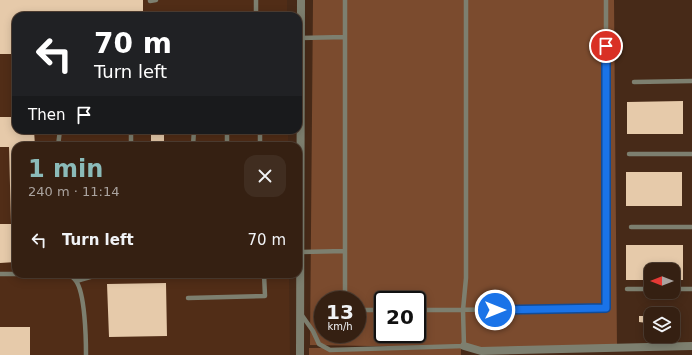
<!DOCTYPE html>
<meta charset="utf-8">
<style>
:root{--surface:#352012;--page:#402d20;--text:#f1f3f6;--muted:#aaa39f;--line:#4f3e32;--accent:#8bbbb9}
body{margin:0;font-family:"DejaVu Sans",sans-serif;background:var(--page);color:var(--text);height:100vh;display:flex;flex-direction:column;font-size:15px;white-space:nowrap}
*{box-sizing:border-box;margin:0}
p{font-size:13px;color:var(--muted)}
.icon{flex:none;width:22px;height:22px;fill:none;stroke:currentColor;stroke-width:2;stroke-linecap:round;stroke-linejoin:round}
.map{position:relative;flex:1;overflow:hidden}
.drawer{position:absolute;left:12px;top:142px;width:290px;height:136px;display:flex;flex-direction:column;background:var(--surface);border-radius:12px;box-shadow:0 2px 10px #0003,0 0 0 1px var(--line)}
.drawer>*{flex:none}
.banner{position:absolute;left:12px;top:12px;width:290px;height:122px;border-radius:12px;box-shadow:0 2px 10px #0003,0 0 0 1px var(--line);background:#202124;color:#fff;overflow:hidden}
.needle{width:26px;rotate:270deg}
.fabs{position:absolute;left:644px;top:263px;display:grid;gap:8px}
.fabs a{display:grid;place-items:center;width:36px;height:36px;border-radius:8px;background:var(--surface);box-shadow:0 2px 10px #0003,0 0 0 1px var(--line);font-size:20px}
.speed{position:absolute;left:314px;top:291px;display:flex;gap:8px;font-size:20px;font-weight:700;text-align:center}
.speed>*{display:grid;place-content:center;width:52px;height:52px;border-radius:50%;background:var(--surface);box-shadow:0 2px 10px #0003,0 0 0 1px var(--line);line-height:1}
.speed small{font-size:10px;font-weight:400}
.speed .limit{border:2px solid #111;border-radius:6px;background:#fff;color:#111}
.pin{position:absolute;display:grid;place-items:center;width:34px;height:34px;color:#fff;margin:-17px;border:2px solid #fff;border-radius:50%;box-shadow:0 1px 4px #0007}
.me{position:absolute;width:44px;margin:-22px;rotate:90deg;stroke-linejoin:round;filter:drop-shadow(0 0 3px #0008)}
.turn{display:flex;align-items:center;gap:14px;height:84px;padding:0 16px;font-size:18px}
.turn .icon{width:52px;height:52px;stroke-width:2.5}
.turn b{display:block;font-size:28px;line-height:34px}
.then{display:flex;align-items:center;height:38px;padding:0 16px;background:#0003;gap:8px;font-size:15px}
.round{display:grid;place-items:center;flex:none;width:42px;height:42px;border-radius:12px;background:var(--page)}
.summary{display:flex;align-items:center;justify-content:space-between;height:68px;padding:0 16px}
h1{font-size:24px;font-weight:700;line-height:30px;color:var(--accent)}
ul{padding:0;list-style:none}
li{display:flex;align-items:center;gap:12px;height:60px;padding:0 16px}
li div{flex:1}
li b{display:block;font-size:15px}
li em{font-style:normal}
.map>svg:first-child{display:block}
.built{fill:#512d17}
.green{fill:#7b4b2e;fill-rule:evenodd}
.building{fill:#e6caaa}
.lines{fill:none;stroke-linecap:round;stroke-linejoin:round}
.lane{stroke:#7d7f6f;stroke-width:4.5}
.street{stroke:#7d7f6f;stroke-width:8}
.route-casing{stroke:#114b97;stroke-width:10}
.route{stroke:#1a73e8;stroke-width:7}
</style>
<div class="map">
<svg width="692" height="355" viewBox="0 0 692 355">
<rect width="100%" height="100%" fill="#472a18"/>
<path class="built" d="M0 0H287V16H16V130H288V146H16V274H289L290 355H0Z"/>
<path class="green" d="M313 0H614L617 348 461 347V355H309V348L430 347 310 345ZM323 300H357V334H323ZM383 300H417V334H383Z"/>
<path class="building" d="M0 0H143V16H16V54H0Z
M683 101V134H627V102Z
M0 117H16V130H34L35 146H16V262L0 263V224H11L9 147H0Z
M151 130H164V146H151Z
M626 172H682V206H626Z
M626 245H683V280H673V270H651V280H626Z
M166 283 167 336 109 337 107 284Z
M639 316H648L647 323 639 322Z
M0 327H30V355H0Z"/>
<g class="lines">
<path class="lane" d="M256 0V16
M345 0V300
M150 1 156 0
M191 16H205
M300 38 345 37
M634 82 692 81
M131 130V146
M227 130V146
M260 130V146
M58 146 60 130
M193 146 194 130
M629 154H692
M631 227H692
M301 252 345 251
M0 274H16
M38 274H68C71 276 74 278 76 281 85 293 86 338 86 355
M76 281 101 274
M627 289H651
M673 289H692
M188 298 265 296 264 274
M357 310H383
M417 310 606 309V0
M301 314 313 331 319 344 330 350 464 346 463 310 466 278V0"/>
<path class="street" d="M464 346 481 351 692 346
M300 355 301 0"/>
</g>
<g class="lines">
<defs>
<path id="route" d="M495 310 606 308V46"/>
</defs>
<use href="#route" class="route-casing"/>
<use href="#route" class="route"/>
</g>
</svg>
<div class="fabs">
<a><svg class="needle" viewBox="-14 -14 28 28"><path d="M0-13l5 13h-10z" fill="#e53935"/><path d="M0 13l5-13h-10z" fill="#aaa39f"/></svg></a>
<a><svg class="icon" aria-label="layers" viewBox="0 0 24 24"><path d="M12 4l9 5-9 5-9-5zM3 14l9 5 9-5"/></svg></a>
</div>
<div class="speed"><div>13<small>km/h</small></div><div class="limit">20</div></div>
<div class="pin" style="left:606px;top:46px;background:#d93025"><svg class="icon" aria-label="arrive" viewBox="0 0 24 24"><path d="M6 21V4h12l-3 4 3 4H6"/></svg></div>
<svg class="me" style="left:495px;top:310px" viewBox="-20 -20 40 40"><circle r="17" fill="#1a73e8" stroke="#fff" stroke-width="3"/><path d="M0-11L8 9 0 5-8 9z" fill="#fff"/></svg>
<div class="banner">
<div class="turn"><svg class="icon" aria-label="left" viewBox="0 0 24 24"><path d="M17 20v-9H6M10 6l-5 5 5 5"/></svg><div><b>70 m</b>Turn left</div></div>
<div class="then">Then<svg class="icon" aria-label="arrive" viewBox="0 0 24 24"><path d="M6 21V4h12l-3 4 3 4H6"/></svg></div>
</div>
<section class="drawer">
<div class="summary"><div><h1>1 min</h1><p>240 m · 11:14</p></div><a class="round"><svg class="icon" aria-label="close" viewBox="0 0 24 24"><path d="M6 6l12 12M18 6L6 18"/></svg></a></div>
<ul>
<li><svg class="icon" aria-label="left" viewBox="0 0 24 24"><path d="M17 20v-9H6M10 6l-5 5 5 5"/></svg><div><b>Turn left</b></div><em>70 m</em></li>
</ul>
</section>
</div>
